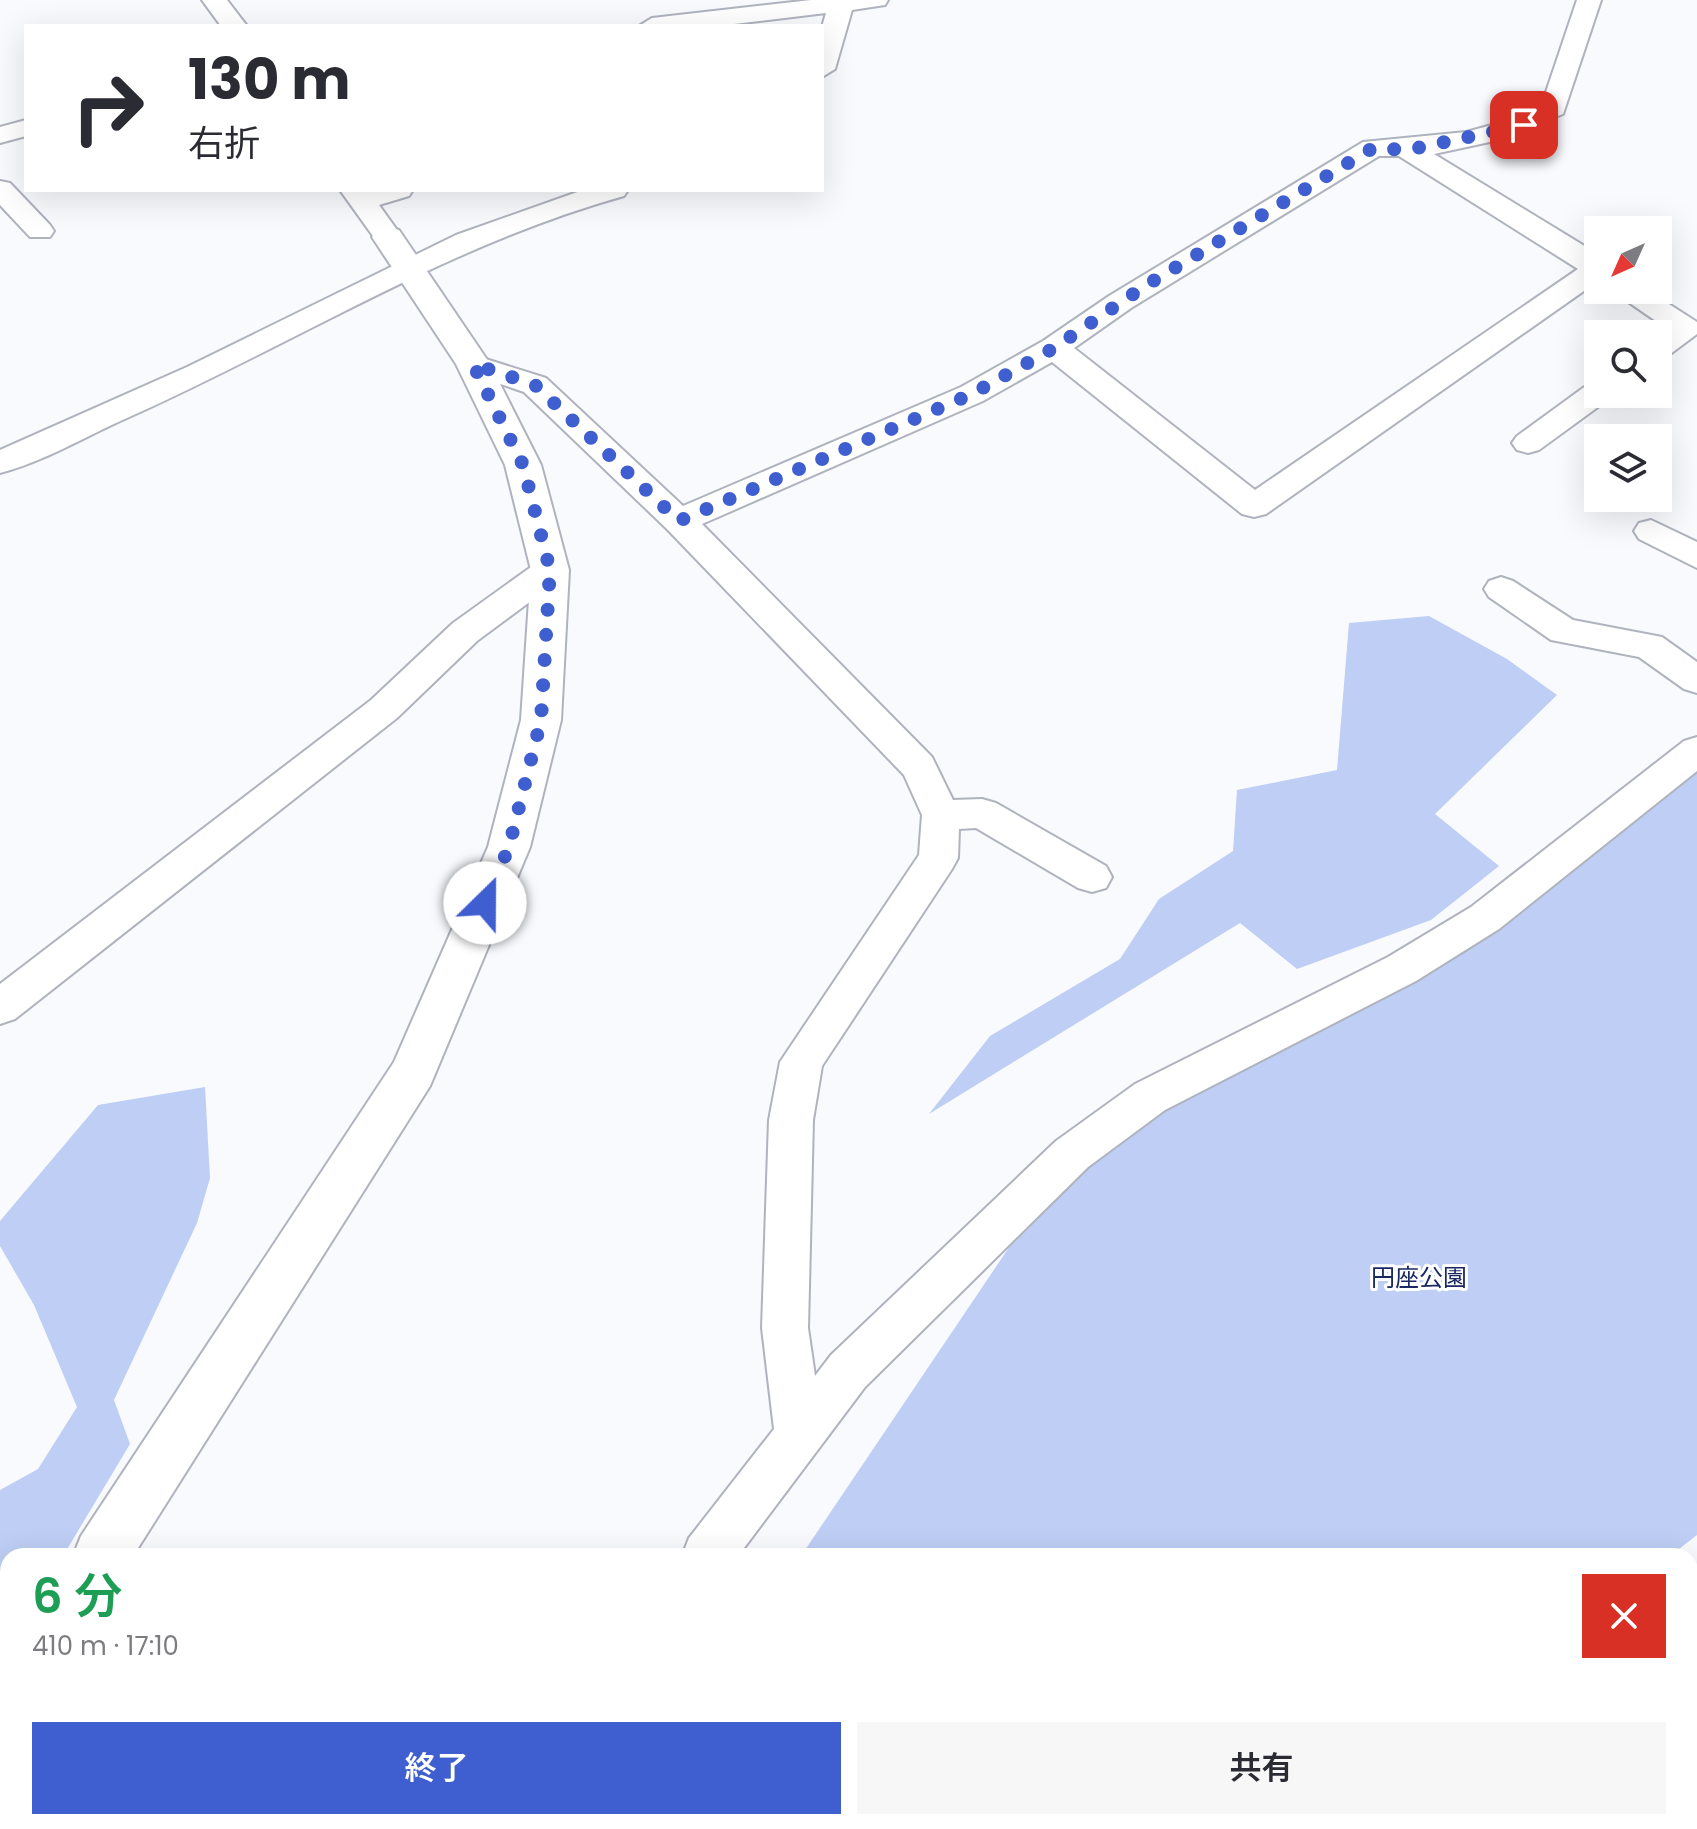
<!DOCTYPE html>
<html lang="ja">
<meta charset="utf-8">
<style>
:root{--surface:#fff;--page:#f7f7f7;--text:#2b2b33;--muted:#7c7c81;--accent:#3f5ed0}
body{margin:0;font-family:Poppins,"Noto Sans JP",sans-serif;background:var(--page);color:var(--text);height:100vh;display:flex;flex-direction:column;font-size:30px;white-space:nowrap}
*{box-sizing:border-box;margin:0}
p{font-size:26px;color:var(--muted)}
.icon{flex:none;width:44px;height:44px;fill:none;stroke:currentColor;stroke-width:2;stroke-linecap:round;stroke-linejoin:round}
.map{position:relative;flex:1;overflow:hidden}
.drawer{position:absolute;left:0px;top:1548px;width:1698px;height:282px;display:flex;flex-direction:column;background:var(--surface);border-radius:24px 24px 0 0;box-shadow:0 8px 32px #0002}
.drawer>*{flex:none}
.banner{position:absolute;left:24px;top:24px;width:800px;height:168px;border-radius:0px;box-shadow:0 8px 32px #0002;background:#fff;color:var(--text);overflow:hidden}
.needle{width:52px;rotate:225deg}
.tools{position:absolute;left:1584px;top:216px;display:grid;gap:16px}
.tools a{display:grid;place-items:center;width:88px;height:88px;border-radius:0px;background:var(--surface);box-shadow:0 8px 32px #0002;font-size:40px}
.pin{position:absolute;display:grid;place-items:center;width:68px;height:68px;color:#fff;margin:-34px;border-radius:16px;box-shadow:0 4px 12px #0006}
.me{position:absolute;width:88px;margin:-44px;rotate:23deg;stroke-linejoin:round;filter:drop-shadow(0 0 6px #0008)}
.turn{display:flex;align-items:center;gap:28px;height:168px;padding:0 32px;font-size:36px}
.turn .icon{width:104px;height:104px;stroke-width:2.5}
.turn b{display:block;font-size:56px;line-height:68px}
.round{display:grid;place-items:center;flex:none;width:84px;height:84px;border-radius:0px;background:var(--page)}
.overview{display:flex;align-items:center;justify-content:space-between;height:136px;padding:0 32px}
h1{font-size:48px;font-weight:600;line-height:60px;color:#1e9e55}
.primary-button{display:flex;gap:16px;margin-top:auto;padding:16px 32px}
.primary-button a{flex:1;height:92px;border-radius:0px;background:var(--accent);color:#fff;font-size:32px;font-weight:600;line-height:92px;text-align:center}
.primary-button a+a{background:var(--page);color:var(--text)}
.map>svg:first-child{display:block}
.green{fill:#becef4}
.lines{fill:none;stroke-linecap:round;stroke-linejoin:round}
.street-casing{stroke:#afb3be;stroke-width:4}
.secondary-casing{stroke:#afb3be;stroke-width:4}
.street{fill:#fff;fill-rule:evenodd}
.secondary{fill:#fff;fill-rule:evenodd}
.route{stroke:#3f5ed0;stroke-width:14;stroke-dasharray:0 25.2}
.labels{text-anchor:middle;stroke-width:6;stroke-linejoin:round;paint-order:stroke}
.park-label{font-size:24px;fill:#192961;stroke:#fff}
</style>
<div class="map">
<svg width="1697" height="1829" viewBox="0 0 1697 1829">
<rect width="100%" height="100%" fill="#f8fafe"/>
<path class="green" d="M1429 616 1507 659 1557 695 1435 814 1499 866 1431 920 1297 969 1240 923 929 1114 990 1036 1120 959 1159 899 1233 851 1237 790 1337 770 1349 623Z
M1697 751V1535L1670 1556H801L1072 1154 1402 969Z
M205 1087 210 1178 197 1223 114 1400 130 1444 63 1556H8V1649L0 1665V1490L38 1469 77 1407 34 1305 0 1246V1221L98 1105Z
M621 1822H1215L1199 1829H616Z"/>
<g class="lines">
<defs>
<path id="street" d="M202 0H227L247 26H221Z
M811 0H888L885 5 852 10 835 69 822 77V27L826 13 717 26H639L652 18Z
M1577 0H1601L1563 114 1499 140 1434 154 1591 250 1598 256V281L1266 514 1254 517 1242 514 1052 362 983 401 702 524 932 757 953 800 982 799 996 803 1106 866 1112 877 1106 888 1092 892 1078 888 976 828 959 829 958 858 952 869 822 1066 813 1120 808 1328 815 1376 831 1355 1056 1141 1135 1084 1388 957 1471 907 1684 741 1697 737V771L1499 929 1416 981 1165 1110 1088 1167 865 1387 738 1556H682L689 1538 774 1429 762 1328 769 1120 780 1062 919 855 922 815 904 775 667 529 524 392 462 371 458 364 462 357 473 355 546 378 683 506 961 387 1043 341 1109 296 1363 142 1466 132 1503 122 1542 104ZM1379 156H1399L1578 269 1255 490 1074 348 1131 308Z
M26 120V136L0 143V127Z
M0 181 10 183 50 225 54 231 50 237H30L0 205Z
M340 190H413L409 196 379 205 402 237 398 243H378Z
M583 190H628L624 196C448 245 293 344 127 418 86 436 43 462 0 473V450L187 367 456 235Z
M1611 290H1647L1697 322V334L1669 355 1658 357V334L1666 328Z
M1598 382V394H1612L1609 399 1539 450 1528 453 1517 450 1512 443 1517 436 1587 385Z
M1651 520 1697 542V568L1639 539 1634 531 1639 523Z
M550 558 562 562 567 570 562 578 477 641 397 718 15 1019 0 1024V984L371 700 453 623 538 562Z
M1501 577 1513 581 1573 620 1662 637 1697 662V693L1684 689 1639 657 1551 640 1489 597 1484 589 1489 581Z
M512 1822H568L566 1829H509Z"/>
<path id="secondary" d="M388 227 399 230 490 364 541 465 569 570 561 720 530 847 430 1086 133 1556H73L81 1536 394 1062 488 847 521 720 531 570 505 465 456 364 372 237 377 230Z
M8 1713V1787L0 1791V1717Z"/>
</defs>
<use href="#street" class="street-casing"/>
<use href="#secondary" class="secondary-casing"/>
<use href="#street" class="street"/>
<use href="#secondary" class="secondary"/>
</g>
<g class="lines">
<path class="route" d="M485 903 509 847 541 720 550 570 523 465 473 364 535 385 679 521 972 394 1054 348 1145 286 1373 148 1408 150 1524 125"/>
</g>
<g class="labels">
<g class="park-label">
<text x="1419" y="1286">円座公園</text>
</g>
</g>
</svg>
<div class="tools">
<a><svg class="needle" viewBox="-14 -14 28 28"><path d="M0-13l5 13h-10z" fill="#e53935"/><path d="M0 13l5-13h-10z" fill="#7c7c81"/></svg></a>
<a><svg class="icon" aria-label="search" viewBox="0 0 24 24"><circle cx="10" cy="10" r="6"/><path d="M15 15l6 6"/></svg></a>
<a><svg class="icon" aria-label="layers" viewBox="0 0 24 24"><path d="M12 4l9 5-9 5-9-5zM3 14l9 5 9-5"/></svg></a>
</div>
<div class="pin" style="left:1524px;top:125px;background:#d93025"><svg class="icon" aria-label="arrive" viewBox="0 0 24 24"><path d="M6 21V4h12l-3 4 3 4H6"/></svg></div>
<svg class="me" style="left:485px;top:903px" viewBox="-20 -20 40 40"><circle r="19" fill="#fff"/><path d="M0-13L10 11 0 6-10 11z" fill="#3f5ed0"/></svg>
<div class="banner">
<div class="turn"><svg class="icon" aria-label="right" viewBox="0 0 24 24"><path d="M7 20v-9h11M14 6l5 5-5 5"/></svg><div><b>130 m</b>右折</div></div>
</div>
<section class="drawer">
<div class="overview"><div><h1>6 分</h1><p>410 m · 17:10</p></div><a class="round" style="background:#d93025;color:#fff"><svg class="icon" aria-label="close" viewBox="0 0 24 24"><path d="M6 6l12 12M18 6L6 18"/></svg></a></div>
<div class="primary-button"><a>終了</a><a>共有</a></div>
</section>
</div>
